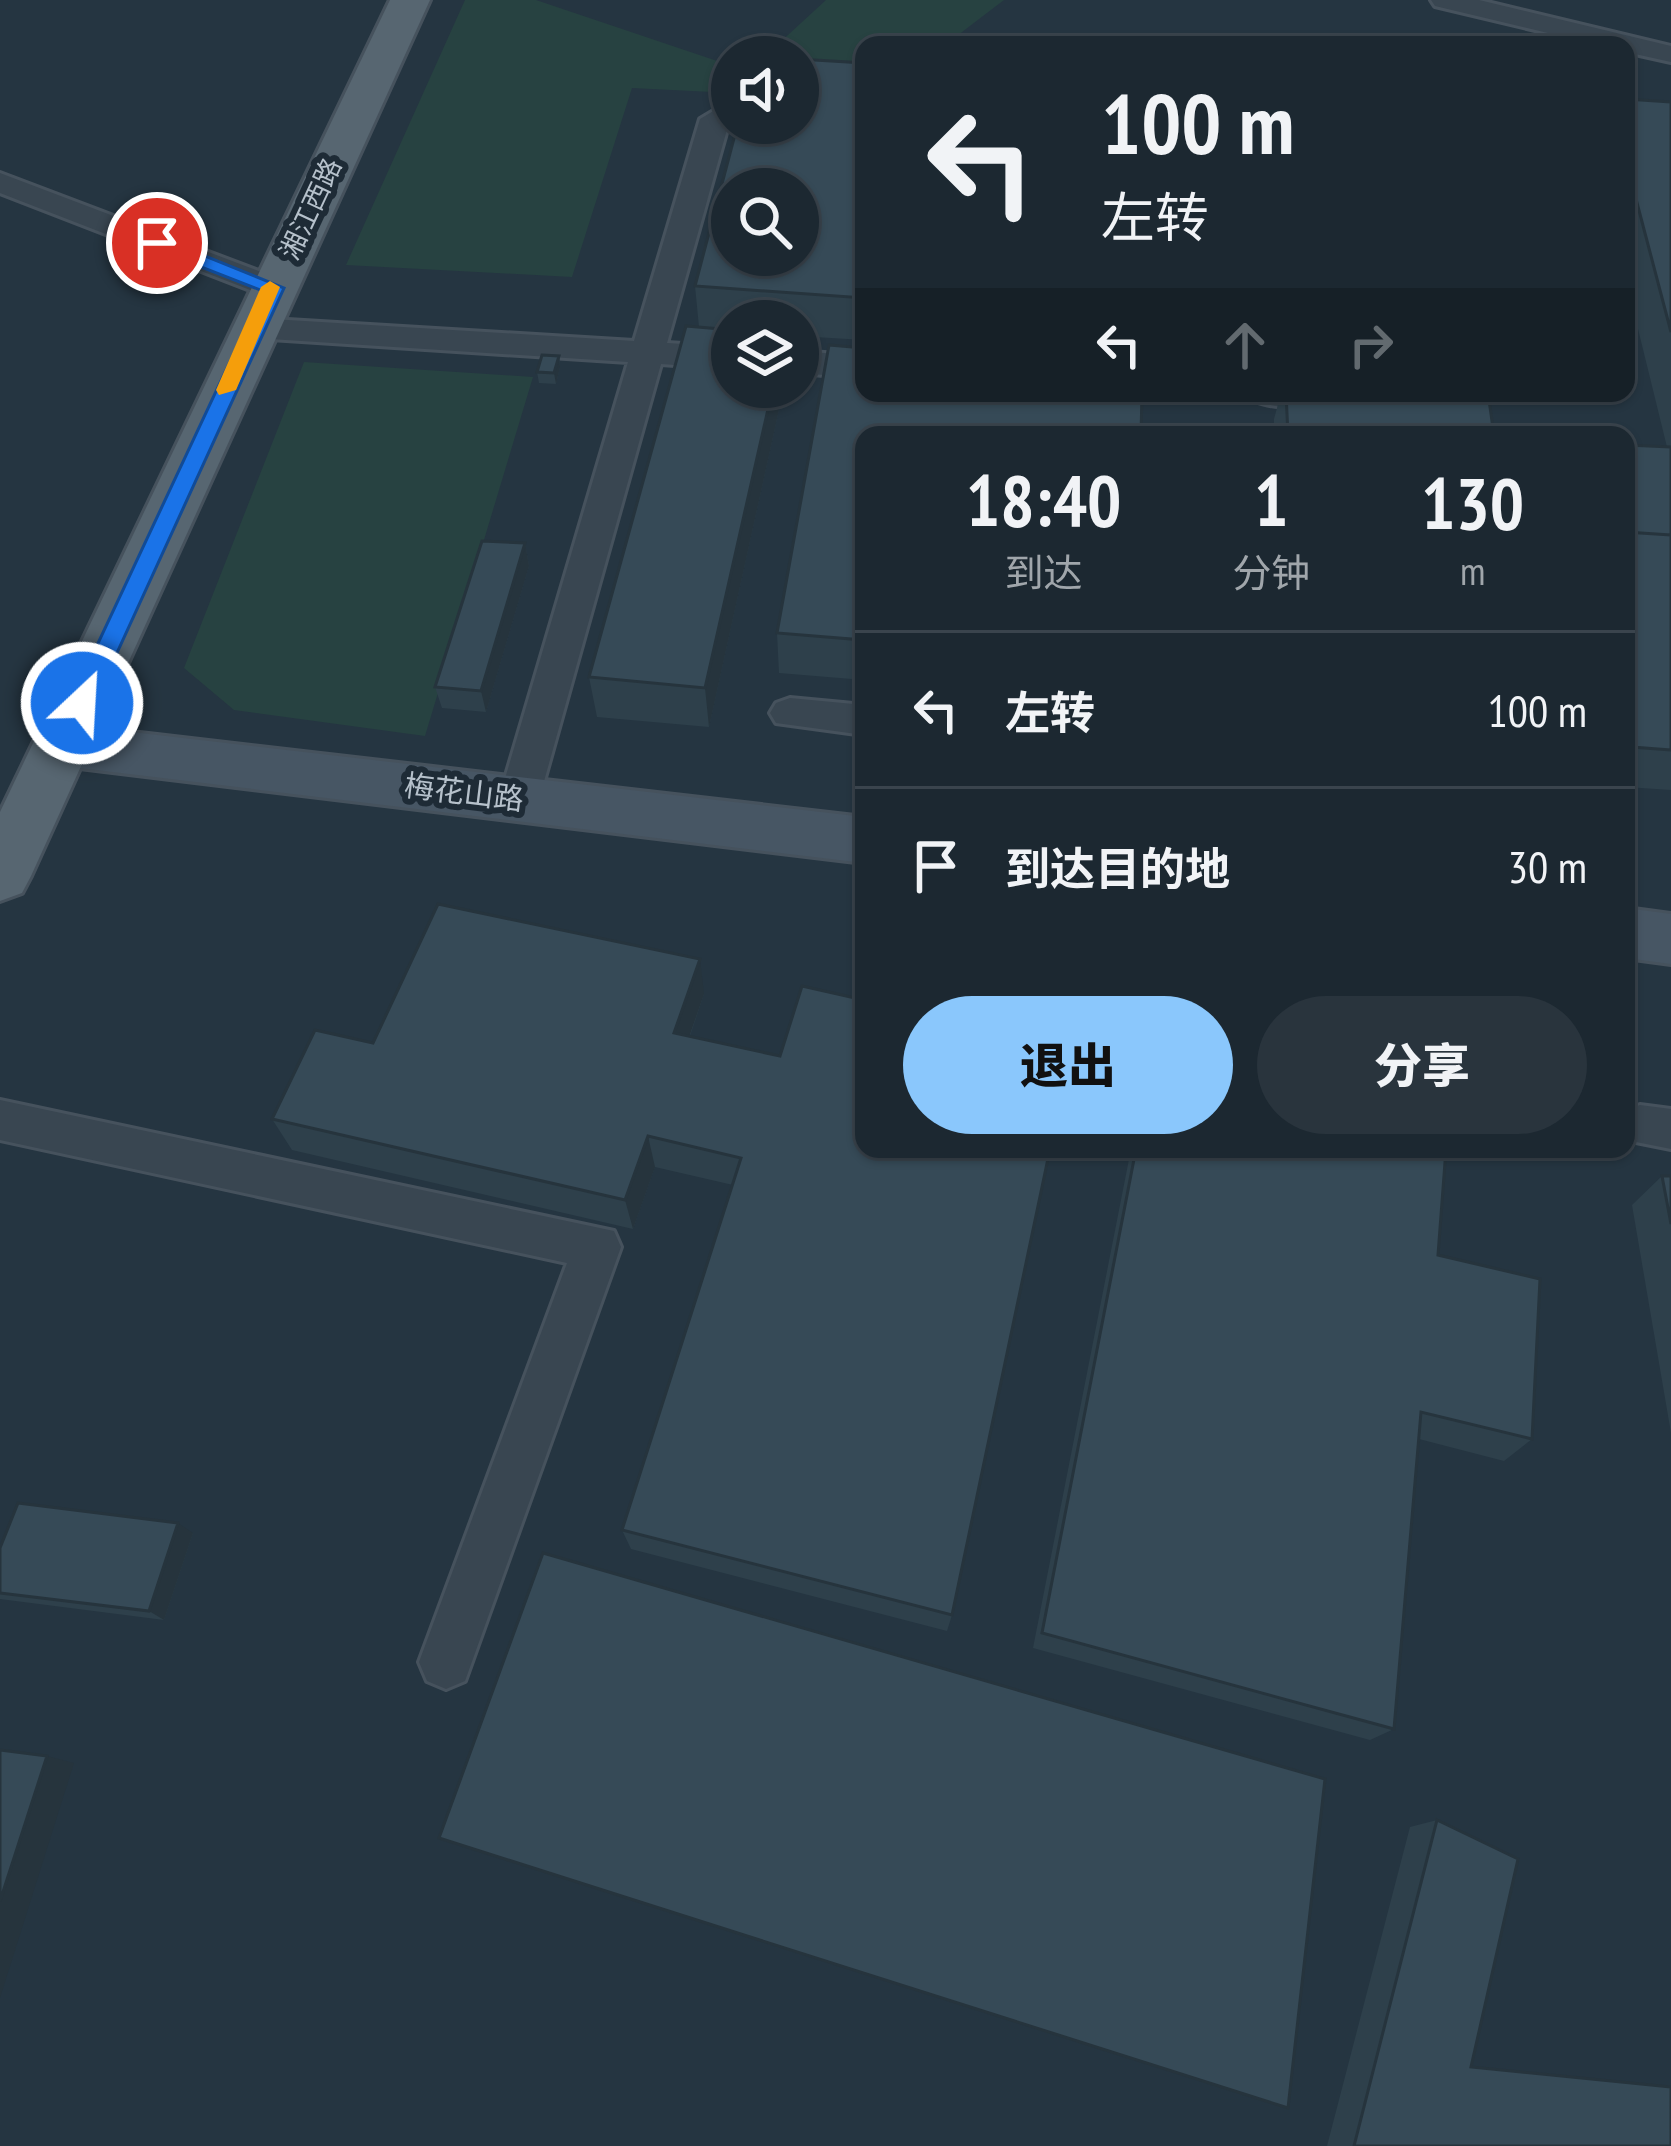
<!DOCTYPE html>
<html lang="zh">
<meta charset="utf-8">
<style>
:root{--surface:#1c2831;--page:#29343d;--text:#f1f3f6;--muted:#a0a6ab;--line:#3a444d;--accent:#8ac7fc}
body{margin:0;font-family:"PT Sans Narrow","Noto Sans SC",sans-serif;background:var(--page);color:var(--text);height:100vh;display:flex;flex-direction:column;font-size:45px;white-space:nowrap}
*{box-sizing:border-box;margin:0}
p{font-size:39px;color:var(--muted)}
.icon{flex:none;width:66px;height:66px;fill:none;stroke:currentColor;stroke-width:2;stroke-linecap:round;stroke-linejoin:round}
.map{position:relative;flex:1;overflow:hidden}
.sheet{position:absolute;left:855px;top:426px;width:780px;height:732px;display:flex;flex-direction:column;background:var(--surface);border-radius:24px;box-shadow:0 3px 9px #0004,0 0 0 3px var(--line)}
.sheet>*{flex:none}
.banner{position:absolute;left:855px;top:36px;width:780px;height:366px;border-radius:24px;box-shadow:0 3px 9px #0004,0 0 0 3px var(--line);background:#1c2831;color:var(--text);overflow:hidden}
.buttons{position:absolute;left:711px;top:36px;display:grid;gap:24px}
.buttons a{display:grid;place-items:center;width:108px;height:108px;border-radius:50%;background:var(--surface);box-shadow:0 3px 9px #0004,0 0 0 3px var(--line);font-size:60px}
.pin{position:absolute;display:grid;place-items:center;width:102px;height:102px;color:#fff;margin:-51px;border:6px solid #fff;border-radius:50%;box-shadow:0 3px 12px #0007}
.me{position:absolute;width:132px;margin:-66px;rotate:25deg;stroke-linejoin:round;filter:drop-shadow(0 0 9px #0008)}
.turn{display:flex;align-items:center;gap:42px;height:252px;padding:0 48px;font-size:54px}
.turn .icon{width:156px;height:156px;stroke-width:2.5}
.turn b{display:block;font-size:84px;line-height:102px}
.lanes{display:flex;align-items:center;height:114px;padding:0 48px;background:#0003;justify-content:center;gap:60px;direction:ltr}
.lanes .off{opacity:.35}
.eta{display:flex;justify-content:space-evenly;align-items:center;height:204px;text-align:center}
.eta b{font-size:72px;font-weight:800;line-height:84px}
.cta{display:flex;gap:24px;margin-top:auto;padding:24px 48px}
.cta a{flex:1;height:138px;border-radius:72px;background:var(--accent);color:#111;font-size:48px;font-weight:800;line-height:138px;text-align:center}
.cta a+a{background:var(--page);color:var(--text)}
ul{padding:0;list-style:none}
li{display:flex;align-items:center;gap:36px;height:156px;padding:0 48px;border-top:3px solid var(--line)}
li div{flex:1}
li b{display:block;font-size:45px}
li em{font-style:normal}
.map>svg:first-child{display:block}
.green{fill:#274241}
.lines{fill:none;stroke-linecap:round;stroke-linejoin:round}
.street-casing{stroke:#46525d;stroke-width:6}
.secondary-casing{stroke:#46525d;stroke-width:6}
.primary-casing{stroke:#46525d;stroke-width:6}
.street{fill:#394651;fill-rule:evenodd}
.secondary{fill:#475664;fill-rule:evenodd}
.primary{fill:#576671;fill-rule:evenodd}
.wall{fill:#2e404b}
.shaded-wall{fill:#26343d}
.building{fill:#364a57;stroke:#26343d;stroke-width:3;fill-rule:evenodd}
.route{fill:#1a73e8;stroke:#114b97;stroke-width:3}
.slow{fill:#f59e0b}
.labels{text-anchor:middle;stroke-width:12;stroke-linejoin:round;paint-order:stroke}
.far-street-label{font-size:27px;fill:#b6c1cb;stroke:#1e2b36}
.street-label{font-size:30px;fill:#b6c1cb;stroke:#1e2b36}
</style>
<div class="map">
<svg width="1671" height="2146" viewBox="0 0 1671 2146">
<rect width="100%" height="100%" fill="#253541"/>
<path class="green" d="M465 0H536L732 66V93L632 88 572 277 346 265Z
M826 0H1004L945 45H864V99L798 96V57H764Z
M304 362 533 377 425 736 234 710 184 668Z"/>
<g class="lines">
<defs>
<path id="street" d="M1431 0H1479L1671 46V62L1626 52V45H1598L1435 6Z
M715 110 730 119 667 343 732 347V369L661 364 539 799 533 810 519 815 505 810 499 799 628 362 255 338 239 328 255 318 634 341 700 119Z
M0 173 285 281 290 288 274 298 263 295 0 193Z
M798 351 864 356V378L798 373Z
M1241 393H1353L1356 398C1343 415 1254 410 1241 393Z
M790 698 864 705V735L776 723 770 713 776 703Z
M0 1100 614 1231 621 1247 465 1681 446 1689 427 1681 419 1662 567 1263 0 1140Z
M1640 1105 1671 1109V1149L1626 1140V1110Z"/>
<path id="secondary" d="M63 724 864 817V863L63 766 43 760 35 745 43 730Z
M1626 908 1671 914V964L1626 958Z"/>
<path id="primary" d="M390 0H430L31 876 22 893 0 901V812Z"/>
</defs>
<use href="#street" class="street-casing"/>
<use href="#secondary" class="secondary-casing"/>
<use href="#primary" class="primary-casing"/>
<use href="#street" class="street"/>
<use href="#secondary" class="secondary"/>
<use href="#primary" class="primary"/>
</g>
<path class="wall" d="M864 63V340L798 336V321H732V387H784L709 727 597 717 589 677 699 327 695 286Z
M1626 99 1671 102V790L1626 787V445L1667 447 1626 280Z
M559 356 560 367 556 384 539 383 537 372Z
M1281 393H1488L1494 435H1274V419Z
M864 435V680L779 673 777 633Z
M525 543 529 566 486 712 442 708 435 687Z
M704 994 690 1036 952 1615 947 1631 631 1549 622 1530 733 1185 655 1167 633 1229 292 1150 272 1119Z
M1131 1149H1446L1438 1255 1532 1439 1504 1461 1419 1439 1394 1729 1370 1740 1033 1648Z
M1662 1176H1671V1433L1632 1205Z
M193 1533 164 1620 0 1599V1548Z
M1437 1820 1471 2066 1671 2146H1327L1410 1827Z"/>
<path class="shaded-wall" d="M559 356 560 367 556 384 554 373Z
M773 387H784L709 727 705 688Z
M525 543 529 566 486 712 481 691Z
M700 959 704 994 679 1066 674 1033Z
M648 1136 655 1167 633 1229 625 1200Z
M178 1523 193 1533 164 1620 149 1611Z
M47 1756 74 1763 0 1998V1901Z"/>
<path class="building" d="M798 59 864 63V298L695 286 738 123H798ZM732 189H798V255H732Z
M1626 99 1671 102V332L1626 161Z
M686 326 732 330V387H773L705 688 589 677Z
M829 345 864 348V393H1142L1141 435H864V640L777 633Z
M542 355 559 356 554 373 537 372Z
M1286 393H1488L1494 435H1288Z
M1626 445 1671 447V535L1626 532Z
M1626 532 1671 535V750L1632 747 1626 713Z
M482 541 525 543 481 691 435 687Z
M438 904 700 959 674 1033 780 1056 802 986 864 1000V1149H1050L952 1615 622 1530 741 1158 648 1136 625 1200 272 1119 315 1030 373 1043Z
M1136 1149H1446L1438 1255 1540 1279 1532 1439 1421 1412 1394 1729 1042 1633Z
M1662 1176H1671V1224Z
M18 1503 178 1523 149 1611 0 1593V1548Z
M543 1553 1325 1779 1288 2108 439 1838Z
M0 1750 47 1756 0 1901Z
M1437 1820 1518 1859 1471 2067 1671 2087V2146H1354Z"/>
<path class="route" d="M150 239H163L284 288 94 703 82 712 70 703 263 291 150 247Z"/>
<path class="slow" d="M270 281 280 287 236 390 219 395 216 390 261 287Z"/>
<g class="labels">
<g class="far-street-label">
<text transform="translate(311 209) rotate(-65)" y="9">湘江西路</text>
</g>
<g class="street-label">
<text transform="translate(464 793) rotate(7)" y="10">梅花山路</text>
</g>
</g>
</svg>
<div class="buttons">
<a><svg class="icon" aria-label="sound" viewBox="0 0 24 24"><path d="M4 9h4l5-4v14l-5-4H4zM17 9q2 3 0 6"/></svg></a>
<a><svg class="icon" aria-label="search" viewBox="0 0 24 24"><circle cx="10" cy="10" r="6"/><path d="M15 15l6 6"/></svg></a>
<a><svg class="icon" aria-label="layers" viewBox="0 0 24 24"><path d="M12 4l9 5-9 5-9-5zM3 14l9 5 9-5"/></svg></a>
</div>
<div class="pin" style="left:157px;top:243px;background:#d93025"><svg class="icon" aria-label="arrive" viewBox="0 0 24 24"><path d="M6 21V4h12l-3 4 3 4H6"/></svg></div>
<svg class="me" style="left:82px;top:703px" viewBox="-20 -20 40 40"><circle r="17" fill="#1a73e8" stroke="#fff" stroke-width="3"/><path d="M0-11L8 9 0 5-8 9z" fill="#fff"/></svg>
<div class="banner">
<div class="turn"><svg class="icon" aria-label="left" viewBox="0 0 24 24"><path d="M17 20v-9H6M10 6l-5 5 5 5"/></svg><div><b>100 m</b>左转</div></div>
<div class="lanes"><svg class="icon" aria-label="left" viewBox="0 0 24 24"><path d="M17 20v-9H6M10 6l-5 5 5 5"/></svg><svg class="icon off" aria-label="ahead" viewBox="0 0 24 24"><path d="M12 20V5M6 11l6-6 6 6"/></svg><svg class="icon off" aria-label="right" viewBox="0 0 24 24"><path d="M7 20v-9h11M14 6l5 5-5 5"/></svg></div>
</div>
<section class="sheet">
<div class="eta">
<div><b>18:40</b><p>到达</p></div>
<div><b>1</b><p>分钟</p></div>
<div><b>130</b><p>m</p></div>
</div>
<ul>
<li><svg class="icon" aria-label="left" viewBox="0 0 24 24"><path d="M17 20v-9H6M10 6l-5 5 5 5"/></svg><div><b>左转</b></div><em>100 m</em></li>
<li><svg class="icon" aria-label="arrive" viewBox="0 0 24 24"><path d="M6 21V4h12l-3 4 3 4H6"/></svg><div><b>到达目的地</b></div><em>30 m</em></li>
</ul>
<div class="cta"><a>退出</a><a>分享</a></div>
</section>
</div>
